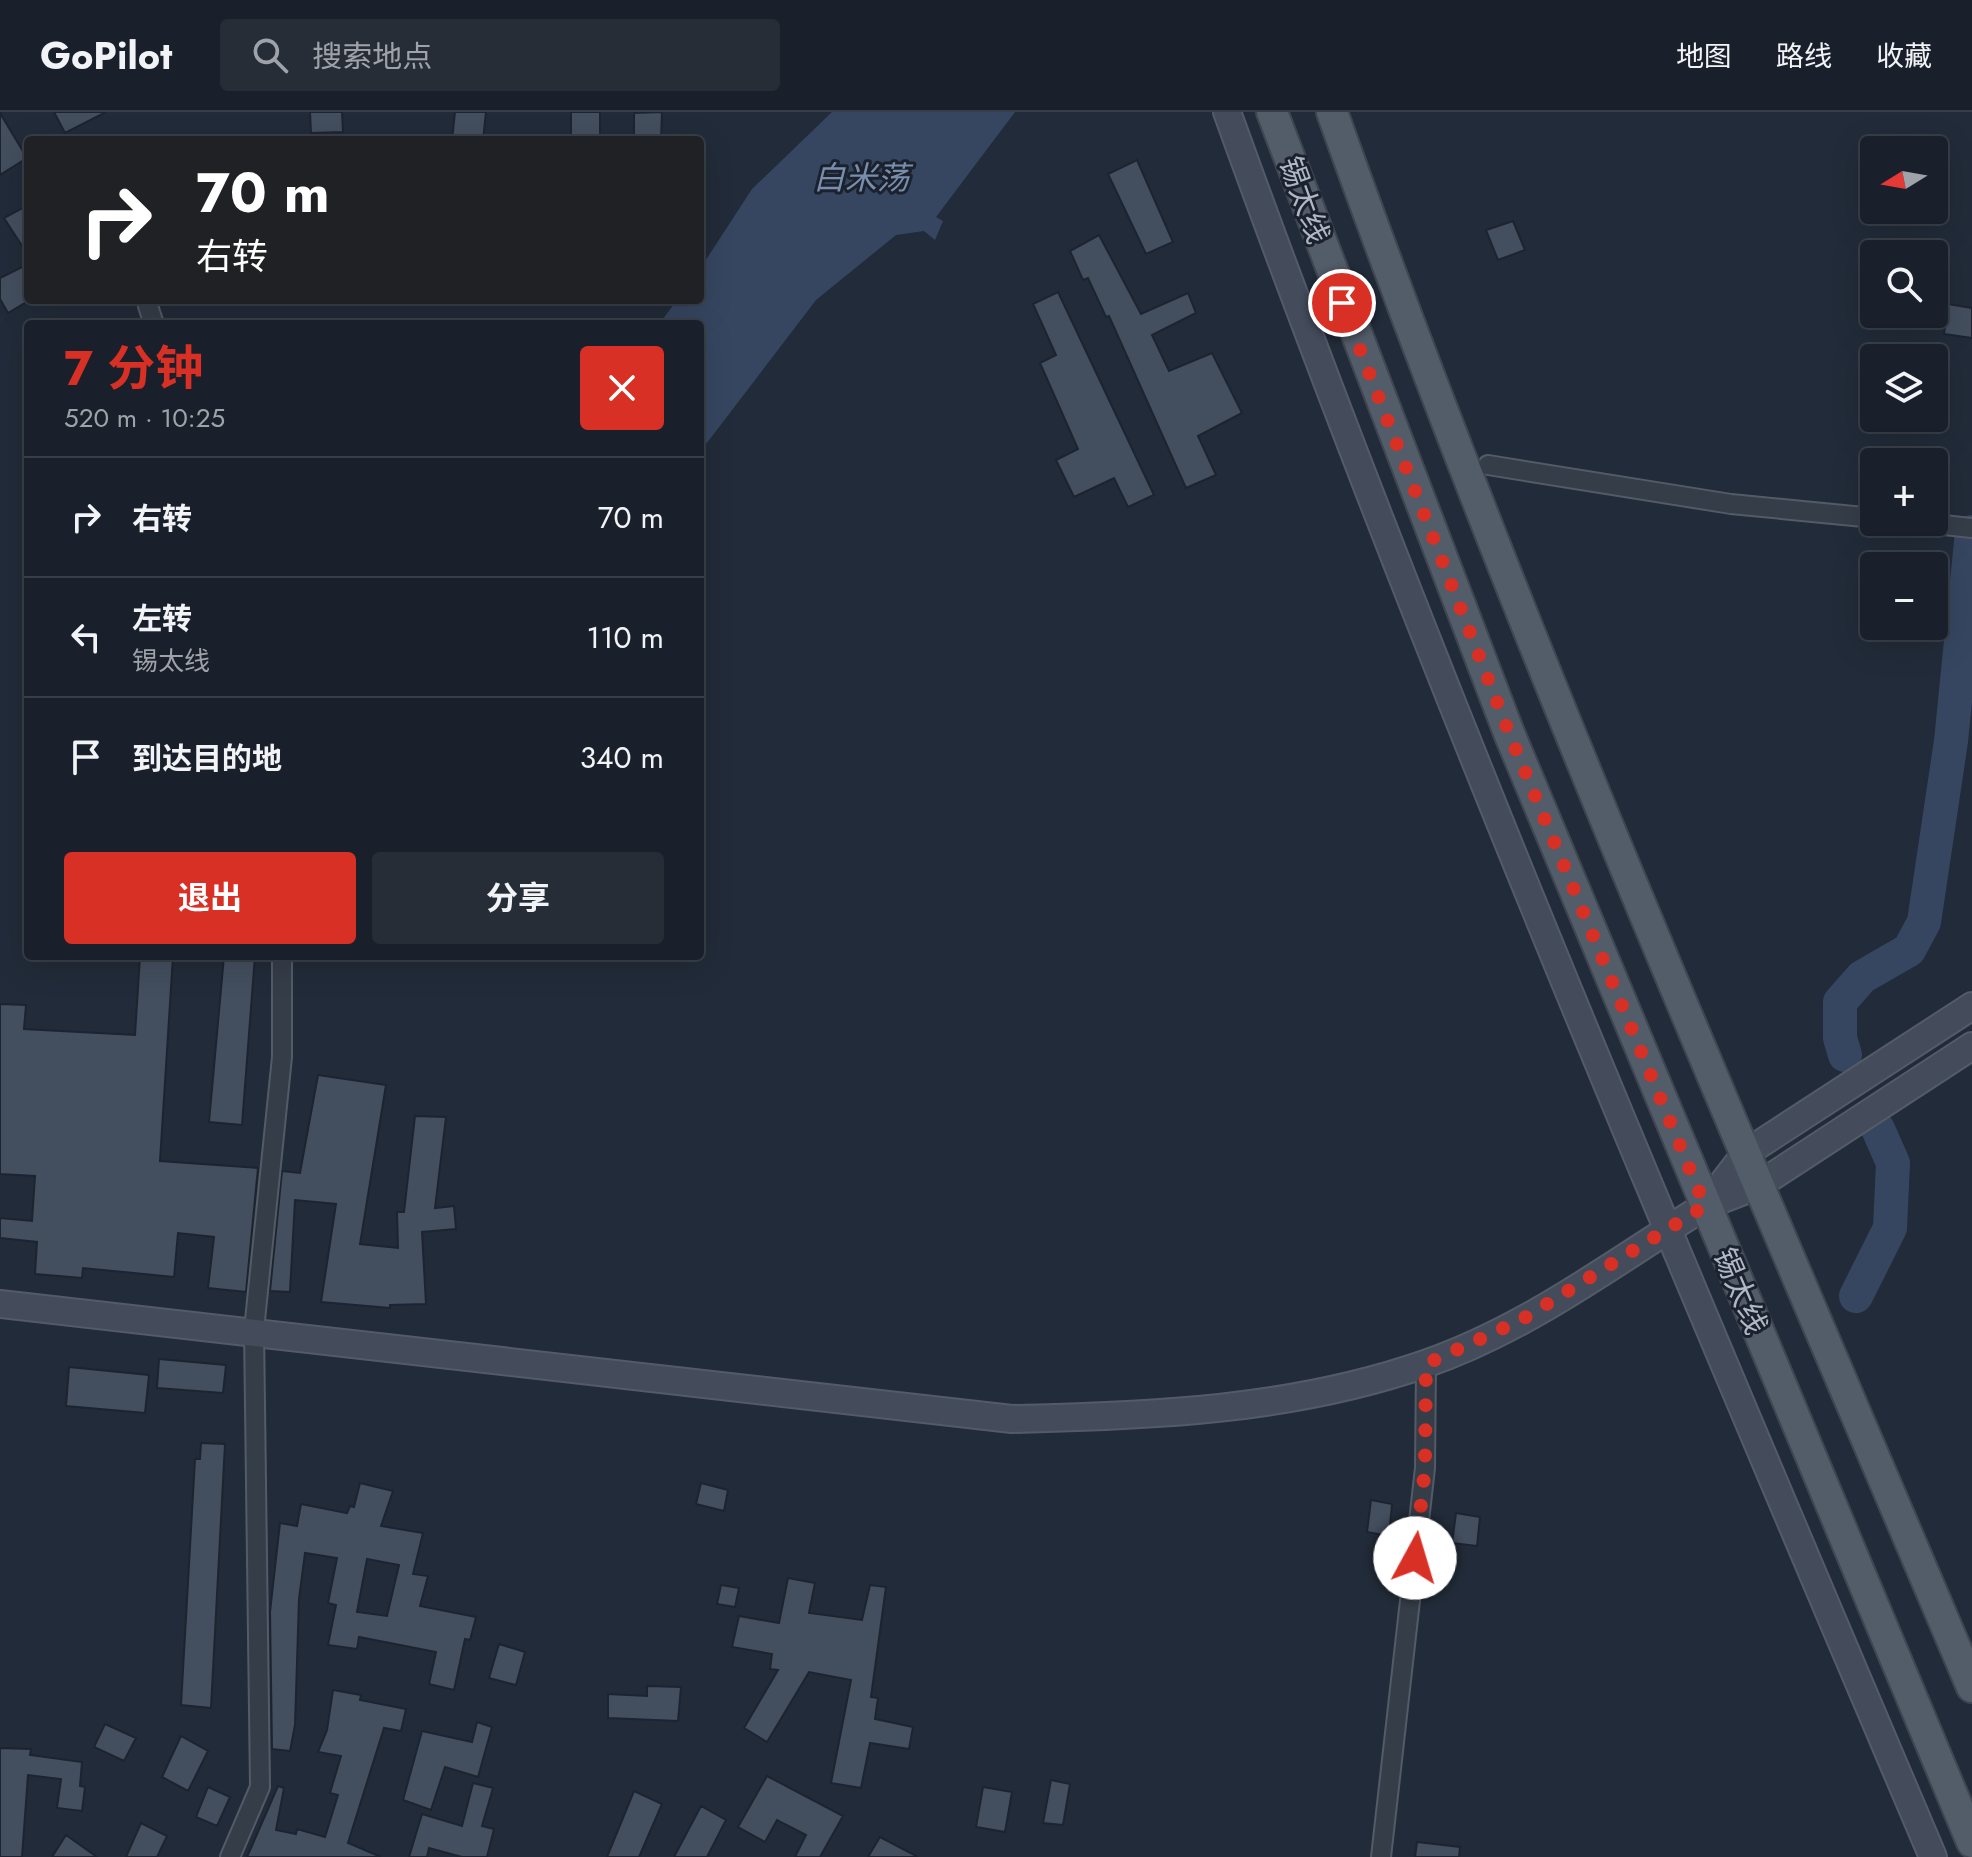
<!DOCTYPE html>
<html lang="zh">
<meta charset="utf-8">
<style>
:root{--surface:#1a202b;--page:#272d37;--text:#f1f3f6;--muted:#9fa3a9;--line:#383e47;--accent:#d93025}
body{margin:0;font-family:Jost,"Noto Sans SC",sans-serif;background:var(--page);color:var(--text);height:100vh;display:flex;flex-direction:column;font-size:30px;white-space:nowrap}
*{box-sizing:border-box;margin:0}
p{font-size:26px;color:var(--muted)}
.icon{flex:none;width:44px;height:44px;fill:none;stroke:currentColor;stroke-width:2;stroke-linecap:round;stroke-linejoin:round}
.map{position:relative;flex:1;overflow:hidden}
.drawer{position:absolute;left:24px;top:208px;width:680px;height:640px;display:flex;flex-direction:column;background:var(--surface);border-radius:8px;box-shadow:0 8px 32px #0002,0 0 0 2px var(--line)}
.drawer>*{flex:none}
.banner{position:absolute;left:24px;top:24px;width:680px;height:168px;border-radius:8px;box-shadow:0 8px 32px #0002,0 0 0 2px var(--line);background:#202124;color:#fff;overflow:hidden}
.needle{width:52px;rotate:259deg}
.tools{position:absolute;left:1860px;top:24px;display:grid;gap:16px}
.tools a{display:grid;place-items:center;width:88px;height:88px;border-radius:8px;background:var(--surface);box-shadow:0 8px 32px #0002,0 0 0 2px var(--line);font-size:40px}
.pin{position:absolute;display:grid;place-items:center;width:68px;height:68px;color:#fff;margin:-34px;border:4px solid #fff;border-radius:50%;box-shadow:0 2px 8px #0007}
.me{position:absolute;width:88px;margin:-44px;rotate:6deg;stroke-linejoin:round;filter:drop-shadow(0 0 6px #0008)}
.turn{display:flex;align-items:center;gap:28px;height:168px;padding:0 40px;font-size:36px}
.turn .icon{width:104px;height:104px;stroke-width:2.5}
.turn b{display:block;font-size:56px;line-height:68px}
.round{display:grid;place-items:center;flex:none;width:84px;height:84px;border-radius:8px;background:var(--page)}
.headline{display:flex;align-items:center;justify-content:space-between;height:136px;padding:0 40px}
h1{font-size:48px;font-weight:700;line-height:60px;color:var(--accent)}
.cta{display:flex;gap:16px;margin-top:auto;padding:16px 40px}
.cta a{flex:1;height:92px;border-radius:8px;background:var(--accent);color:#fff;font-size:32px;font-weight:700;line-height:92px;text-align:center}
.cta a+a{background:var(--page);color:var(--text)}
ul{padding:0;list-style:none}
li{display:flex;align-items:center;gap:24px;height:120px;padding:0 40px;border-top:2px solid var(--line)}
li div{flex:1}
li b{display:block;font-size:30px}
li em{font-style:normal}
header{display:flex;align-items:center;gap:48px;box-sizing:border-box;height:112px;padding:0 40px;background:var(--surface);border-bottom:2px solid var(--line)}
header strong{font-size:38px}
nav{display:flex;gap:44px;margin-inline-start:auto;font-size:28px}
.search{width:560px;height:72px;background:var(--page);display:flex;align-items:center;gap:20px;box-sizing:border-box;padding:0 28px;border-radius:8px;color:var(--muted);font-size:30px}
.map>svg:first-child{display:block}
.water{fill:#364660}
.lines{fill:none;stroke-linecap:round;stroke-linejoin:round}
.river{stroke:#364660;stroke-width:34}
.building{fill:#434e5e;stroke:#1d2430;stroke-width:2;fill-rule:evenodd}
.street-casing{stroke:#535b67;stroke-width:22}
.secondary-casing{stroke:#535b67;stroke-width:30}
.primary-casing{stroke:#3f4652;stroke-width:34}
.street{stroke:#353d49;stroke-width:18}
.secondary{stroke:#444c5c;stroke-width:26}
.primary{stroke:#535c69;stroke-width:30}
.route{stroke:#d93025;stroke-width:14;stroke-dasharray:0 25.2}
.labels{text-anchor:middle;stroke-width:6;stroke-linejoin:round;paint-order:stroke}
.street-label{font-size:30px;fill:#b0b8c5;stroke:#1b222e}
.water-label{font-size:32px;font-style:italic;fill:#798dad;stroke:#1b222e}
</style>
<header>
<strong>GoPilot</strong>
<div class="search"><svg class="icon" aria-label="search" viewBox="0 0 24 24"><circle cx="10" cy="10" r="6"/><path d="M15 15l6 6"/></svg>搜索地点</div>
<nav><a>地图</a><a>路线</a><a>收藏</a></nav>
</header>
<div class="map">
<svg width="1972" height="1745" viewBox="0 0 1972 1745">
<rect width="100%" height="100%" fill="#222b39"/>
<path class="water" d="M832 0H1015L936 105 943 109 935 128 924 119 896 123 816 188 700 340V212L660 211 677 188H700V157L752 77Z"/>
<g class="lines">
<path class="river" d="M1845 943 1840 926V890L1862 865 1909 838 1924 810 1951 629 1972 420
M1856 1184 1890 1116 1893 1051 1878 1017"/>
</g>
<path class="building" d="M54 0H106L65 21Z
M310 0H342L343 20 311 21Z
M455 0H486L483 28H452Z
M571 0H600V28H571Z
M662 0 661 28H634V1Z
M0 1 27 46 0 63Z
M1137 48 1173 130 1146 142 1108 62Z
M28 93V143L4 106Z
M1513 109 1525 138 1498 148 1486 118Z
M1099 123 1141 202 1188 181 1196 201 1152 223 1169 259 1212 241 1242 301 1198 324 1216 363 1186 376 1109 204 1106 205 1088 166 1083 168 1070 139Z
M28 152V189L8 201 0 187V166Z
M1058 180 1154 383 1128 395 1114 366 1074 385 1056 348 1078 337 1040 251 1056 243 1033 192Z
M1948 192 1972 196V226L1944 222Z
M140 844H173L160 1049 258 1056 246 1180 208 1176 214 1125 178 1121 174 1165 83 1156 82 1166 35 1162 37 1130 0 1126V1106L32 1109 35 1064 0 1062V892L26 893 24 917 135 923Z
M224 844H255L242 1013 209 1010Z
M318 963 386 973 360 1132 398 1136 397 1100H404L415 1004 446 1005 435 1096 454 1094 456 1117 422 1120 426 1192 390 1193V1196L321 1190 336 1092 295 1088 290 1180 270 1179 282 1059 300 1061Z
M159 1247 226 1253 223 1281 157 1276Z
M69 1255 149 1263 145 1301 66 1294Z
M201 1331 225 1332 211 1596 181 1593 195 1347H200Z
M360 1371 393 1379 381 1414 423 1421 413 1462 428 1464 420 1494 476 1505 470 1528 465 1527 454 1578 429 1572 436 1540 359 1525 357 1537 328 1533 336 1493 328 1491 337 1446 305 1441 299 1487 295 1613 290 1639 272 1637 270 1500 280 1411 297 1414 301 1392 347 1401 350 1394 354 1395ZM367 1447 399 1453 387 1504 357 1500Z
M701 1371 728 1378 724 1399 696 1392Z
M1371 1388 1392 1392 1389 1424 1367 1420Z
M1456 1401 1480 1405 1477 1434 1452 1431Z
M788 1466 815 1471 809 1501 862 1508 870 1473 886 1475 871 1585 878 1586 875 1607 913 1615 909 1637 870 1631 861 1676 831 1671 851 1568 809 1560 767 1630 744 1616 778 1558 770 1557 772 1542 732 1535 739 1504 779 1511Z
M721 1473 739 1476 735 1495 717 1492Z
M499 1532 525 1540 516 1573 489 1566Z
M647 1574 681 1575 678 1609 608 1606V1582L647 1584Z
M333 1578 361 1583 360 1588 406 1597 401 1619 384 1616 348 1731 381 1745H247L278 1674 284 1676 276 1718 296 1722 297 1717 325 1725 338 1683 330 1681 341 1644 318 1640 327 1618Z
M477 1610 492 1615 478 1665 445 1655 431 1698 403 1688 422 1619 472 1630Z
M105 1612 136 1626 124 1649 94 1635Z
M181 1624 208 1639 188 1679 162 1665Z
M0 1636 31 1637 30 1643 82 1650 80 1674 85 1675 82 1699 57 1696 61 1667 28 1663 22 1745H0Z
M767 1664 843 1704 820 1745H795L806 1723 777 1708 765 1730 738 1715Z
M1051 1668 1070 1672 1063 1713 1043 1711Z
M473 1671 493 1676 482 1714 494 1717 487 1745H462L429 1736 427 1745H409L422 1702 462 1714Z
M208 1675 230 1685 217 1714 196 1705Z
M983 1675 1012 1680 1005 1720 976 1715Z
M634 1679 662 1692 639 1745H607Z
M701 1694 726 1708 707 1745H674Z
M141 1711 167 1724 157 1745H126Z
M66 1723 97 1745H52Z
M880 1725 918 1745H868Z
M1417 1730 1460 1735 1459 1745H1415Z"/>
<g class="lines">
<defs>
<path id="street" d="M148 194 154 212
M1488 353 1731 392 1874 406
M1916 410 1972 416
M230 1745 260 1675 254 1218 282 945V844
M1381 1745 1425 1356 1426 1252"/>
<path id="secondary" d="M1227 0C1440 590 1688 1168 1933 1745
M1972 894 1746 1041 1705 1094 1759 1073 1972 934
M0 1192 1012 1307C1152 1304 1293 1298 1425 1252 1527 1217 1615 1150 1705 1094"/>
<path id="primary" d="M1272 0 1509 621 1972 1730
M1332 0C1522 534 1751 1053 1972 1575"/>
</defs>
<use href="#street" class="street-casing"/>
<use href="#secondary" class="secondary-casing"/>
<use href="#primary" class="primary-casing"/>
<use href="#street" class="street"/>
<use href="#secondary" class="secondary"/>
<use href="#primary" class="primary"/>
</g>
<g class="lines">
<path class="route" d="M1342 191 1509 621 1705 1094 1521 1208 1426 1252 1425 1356 1415 1446"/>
</g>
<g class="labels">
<g class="street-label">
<text transform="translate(1304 88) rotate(70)" y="10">锡太线</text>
<text transform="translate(1740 1179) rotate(67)" y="10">锡太线</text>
</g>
<g class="water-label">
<text x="861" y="77">白米荡</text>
</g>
</g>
</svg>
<div class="tools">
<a><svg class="needle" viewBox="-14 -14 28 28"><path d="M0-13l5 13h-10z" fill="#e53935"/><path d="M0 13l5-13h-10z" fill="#9fa3a9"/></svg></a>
<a><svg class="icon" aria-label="search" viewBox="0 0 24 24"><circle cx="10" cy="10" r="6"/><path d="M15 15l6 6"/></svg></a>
<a><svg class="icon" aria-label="layers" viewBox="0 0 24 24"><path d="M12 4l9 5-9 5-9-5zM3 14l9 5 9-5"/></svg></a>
<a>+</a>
<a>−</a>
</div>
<div class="pin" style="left:1342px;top:191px;background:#d93025"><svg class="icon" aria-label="arrive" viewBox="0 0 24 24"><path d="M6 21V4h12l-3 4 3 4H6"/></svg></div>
<svg class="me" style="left:1415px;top:1446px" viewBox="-20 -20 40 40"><circle r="19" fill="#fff"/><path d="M0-13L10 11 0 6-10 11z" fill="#d93025"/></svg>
<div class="banner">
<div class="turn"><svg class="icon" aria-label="right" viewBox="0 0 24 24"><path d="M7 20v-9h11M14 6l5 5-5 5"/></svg><div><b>70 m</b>右转</div></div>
</div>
<section class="drawer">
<div class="headline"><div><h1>7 分钟</h1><p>520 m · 10:25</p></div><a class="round" style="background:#d93025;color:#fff"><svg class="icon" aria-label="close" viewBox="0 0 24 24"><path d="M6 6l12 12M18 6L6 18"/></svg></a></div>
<ul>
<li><svg class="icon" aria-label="right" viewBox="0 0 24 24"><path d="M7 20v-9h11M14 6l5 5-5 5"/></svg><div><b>右转</b></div><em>70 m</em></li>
<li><svg class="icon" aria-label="left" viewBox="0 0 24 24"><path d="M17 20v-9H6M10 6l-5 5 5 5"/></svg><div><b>左转</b><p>锡太线</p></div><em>110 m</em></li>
<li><svg class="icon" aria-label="arrive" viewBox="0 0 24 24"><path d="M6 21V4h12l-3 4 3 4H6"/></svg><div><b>到达目的地</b></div><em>340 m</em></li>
</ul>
<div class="cta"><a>退出</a><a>分享</a></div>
</section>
</div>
